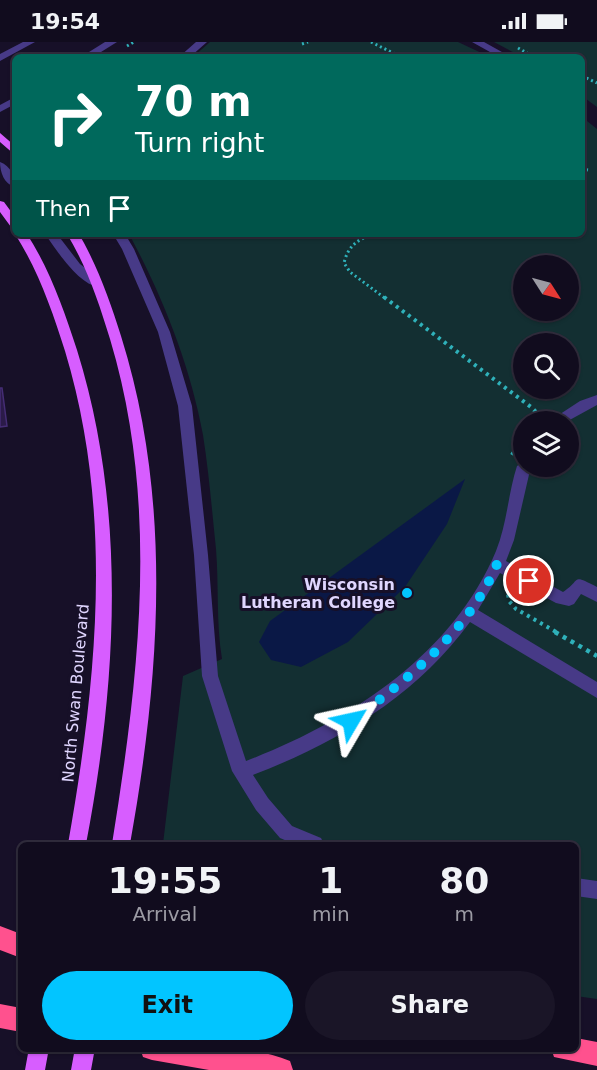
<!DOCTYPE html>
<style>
:root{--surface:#110c1e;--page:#1a1527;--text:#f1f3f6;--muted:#9c9ba4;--line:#302c3c;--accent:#02c5ff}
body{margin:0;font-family:"DejaVu Sans",sans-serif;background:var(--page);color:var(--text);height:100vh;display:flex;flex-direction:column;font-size:22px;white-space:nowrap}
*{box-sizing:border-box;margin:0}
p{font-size:20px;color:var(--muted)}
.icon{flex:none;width:33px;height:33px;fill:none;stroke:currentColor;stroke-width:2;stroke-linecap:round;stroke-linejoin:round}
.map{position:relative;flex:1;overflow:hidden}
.side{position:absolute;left:18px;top:800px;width:561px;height:210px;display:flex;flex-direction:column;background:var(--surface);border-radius:9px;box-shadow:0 2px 4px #0004,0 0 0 2px var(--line)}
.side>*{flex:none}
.hud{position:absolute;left:12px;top:12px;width:573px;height:183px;border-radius:9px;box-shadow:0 2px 4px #0004,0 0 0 2px var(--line);background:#00695c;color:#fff;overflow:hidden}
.needle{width:39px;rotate:126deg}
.controls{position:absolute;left:513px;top:213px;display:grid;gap:12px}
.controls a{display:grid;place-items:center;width:66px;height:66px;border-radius:50%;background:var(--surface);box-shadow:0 2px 4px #0004,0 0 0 2px var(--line);font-size:30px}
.pin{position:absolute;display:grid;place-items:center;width:51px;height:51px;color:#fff;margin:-26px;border:3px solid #fff;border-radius:50%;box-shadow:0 2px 6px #0007}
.me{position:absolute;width:66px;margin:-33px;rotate:54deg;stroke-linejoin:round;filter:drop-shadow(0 0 4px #0008)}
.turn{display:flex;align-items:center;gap:21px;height:126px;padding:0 24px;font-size:27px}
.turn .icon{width:78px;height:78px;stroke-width:2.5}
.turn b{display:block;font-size:42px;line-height:51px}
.then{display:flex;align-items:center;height:57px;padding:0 24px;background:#0003;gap:12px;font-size:22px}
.eta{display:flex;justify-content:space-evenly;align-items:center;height:102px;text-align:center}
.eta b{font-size:36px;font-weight:700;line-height:42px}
.action{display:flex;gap:12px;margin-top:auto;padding:12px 24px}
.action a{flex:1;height:69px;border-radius:36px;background:var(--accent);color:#111;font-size:24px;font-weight:700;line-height:69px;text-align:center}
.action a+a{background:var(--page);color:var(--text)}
.status{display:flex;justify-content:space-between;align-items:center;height:42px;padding:0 30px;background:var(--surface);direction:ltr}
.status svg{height:16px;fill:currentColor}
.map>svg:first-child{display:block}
.green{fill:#132f32;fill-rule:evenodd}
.water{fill:#0a1846}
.building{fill:#2b1b49;stroke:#452d75;stroke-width:1.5}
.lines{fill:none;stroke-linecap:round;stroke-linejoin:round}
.path-far2{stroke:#2fb1ba;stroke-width:3;stroke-dasharray:2 3;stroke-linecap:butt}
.path-far1{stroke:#2fb1ba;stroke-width:4;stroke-dasharray:3 4.5;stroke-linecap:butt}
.path{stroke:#2fb1ba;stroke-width:4.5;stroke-dasharray:4 5;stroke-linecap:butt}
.minor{fill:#473a87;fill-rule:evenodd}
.major{fill:#d75dff;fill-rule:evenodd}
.highway{fill:#ff518e;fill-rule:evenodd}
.route{stroke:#02c5ff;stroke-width:10;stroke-dasharray:0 18}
.poi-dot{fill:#02c5ff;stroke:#171028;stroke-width:2}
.labels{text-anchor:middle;stroke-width:6;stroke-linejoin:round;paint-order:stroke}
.poi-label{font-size:16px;font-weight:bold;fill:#e0d6ff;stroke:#171028;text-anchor:end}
.street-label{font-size:16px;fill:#e0d6ff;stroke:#171028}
</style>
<div class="status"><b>19:54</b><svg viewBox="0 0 49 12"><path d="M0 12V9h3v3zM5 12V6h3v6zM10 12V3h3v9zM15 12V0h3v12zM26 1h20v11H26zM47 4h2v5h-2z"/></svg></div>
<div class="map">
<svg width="597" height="1028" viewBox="0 0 597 1028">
<rect width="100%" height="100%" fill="#171028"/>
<path class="green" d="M210 0H458L490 15H193Z
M494 0H597V65L582 54V15H522Z
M582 75 597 87V957L576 954V802H163L183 634 222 617C216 580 219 544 216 507 212 469 209 431 203 393 190 323 163 255 129 192H582ZM524 224H568V268H524ZM524 302H568V346H524ZM524 380H568V424H524Z"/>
<path class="water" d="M465 437 447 482 405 545 348 600 301 625 271 618 259 600 270 579Z"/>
<path class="building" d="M0 346H2L7 384 0 385Z"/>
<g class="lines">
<path class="path-far2" d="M371 0 401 15
M302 2 308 0
M127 4 134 0
M518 6 534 15
M582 34 597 41
M582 127 588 128
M373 192C357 198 348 204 344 221L350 230 386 257"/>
<path class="path-far1" d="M384 255 531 365 541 375
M512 413 524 393
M507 545 509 559 516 567 558 591"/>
<path class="path" d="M555 590 597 614"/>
<path class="minor" d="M23 0H35L0 19V12Z
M105 0H117L93 15H81Z
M196 0H207L190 15H179Z
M472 0H484L511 15H499Z
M15 55V62L0 70V63Z
M0 120C11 124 15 135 15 145 4 142 0 130 0 120Z
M45 192H57L80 222 101 238V244C82 248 55 206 45 192Z
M113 192H125L134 207 170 290 192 364 208 513 218 634 246 719C348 680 453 613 496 509 507 482 508 452 517 424L524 419V424H531L514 498 506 519 563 550C582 538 570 531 597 545V560L581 552 574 562 569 564 556 561 500 531 478 568 597 640V656L470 580C415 655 338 700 253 733L268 756 292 784 321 796 324 802H294L280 796 256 768 232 729 202 634 194 513 178 364 158 290 122 207Z
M597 353V363L566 380H548L580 359Z
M576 836 597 839V857L576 854Z"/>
<path class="major" d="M0 91 15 104V113L0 100Z
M0 159 4 160 15 175V186L11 185 0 170Z
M15 192H27C50 228 64 268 77 308 127 468 117 640 86 802H68C97 638 114 471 65 309 52 268 38 228 15 192Z
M67 192H79L84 201C100 231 111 262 121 294 173 459 160 635 130 802H112C139 634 160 463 110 297 99 261 87 225 67 192Z
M29 1006H49L45 1028H25Z
M75 1006H95L91 1028H71Z"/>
<path class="highway" d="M0 884 21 892V916L0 908Z
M0 962 21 966V990L0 986Z
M576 996 597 1000V1024L554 1015 551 1006H576Z
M140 1006C188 1006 244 1000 290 1019L293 1028H209L152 1018 143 1015Z"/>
</g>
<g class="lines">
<path class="route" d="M351 679C406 639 470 588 497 522L529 539"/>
</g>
<circle class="poi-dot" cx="407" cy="551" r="6"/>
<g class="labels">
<g class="poi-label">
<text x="395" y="548">Wisconsin<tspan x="395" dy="18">Lutheran College</tspan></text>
</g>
<g class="street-label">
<text transform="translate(75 651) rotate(-85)" y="6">North Swan Boulevard</text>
</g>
</g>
</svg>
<div class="controls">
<a><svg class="needle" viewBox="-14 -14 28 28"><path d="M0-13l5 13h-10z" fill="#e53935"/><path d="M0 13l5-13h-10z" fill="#9c9ba4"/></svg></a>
<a><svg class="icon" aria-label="search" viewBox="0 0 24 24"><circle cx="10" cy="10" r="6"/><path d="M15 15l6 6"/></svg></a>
<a><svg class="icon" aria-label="layers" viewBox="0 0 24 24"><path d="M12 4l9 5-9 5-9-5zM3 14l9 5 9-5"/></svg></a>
</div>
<div class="pin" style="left:529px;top:539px;background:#d93025"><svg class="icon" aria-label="arrive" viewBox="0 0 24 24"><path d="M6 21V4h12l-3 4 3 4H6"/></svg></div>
<svg class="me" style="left:351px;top:679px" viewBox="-20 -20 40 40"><path d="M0-17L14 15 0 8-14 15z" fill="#02c5ff" stroke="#fff" stroke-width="4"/></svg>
<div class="hud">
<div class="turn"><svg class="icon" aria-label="right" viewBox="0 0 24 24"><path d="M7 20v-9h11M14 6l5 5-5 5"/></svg><div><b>70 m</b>Turn right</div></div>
<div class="then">Then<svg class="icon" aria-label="arrive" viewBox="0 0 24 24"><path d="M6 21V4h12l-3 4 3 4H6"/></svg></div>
</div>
<section class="side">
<div class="eta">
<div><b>19:55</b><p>Arrival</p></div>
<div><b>1</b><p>min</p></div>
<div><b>80</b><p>m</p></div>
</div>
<div class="action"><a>Exit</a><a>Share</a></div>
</section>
</div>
